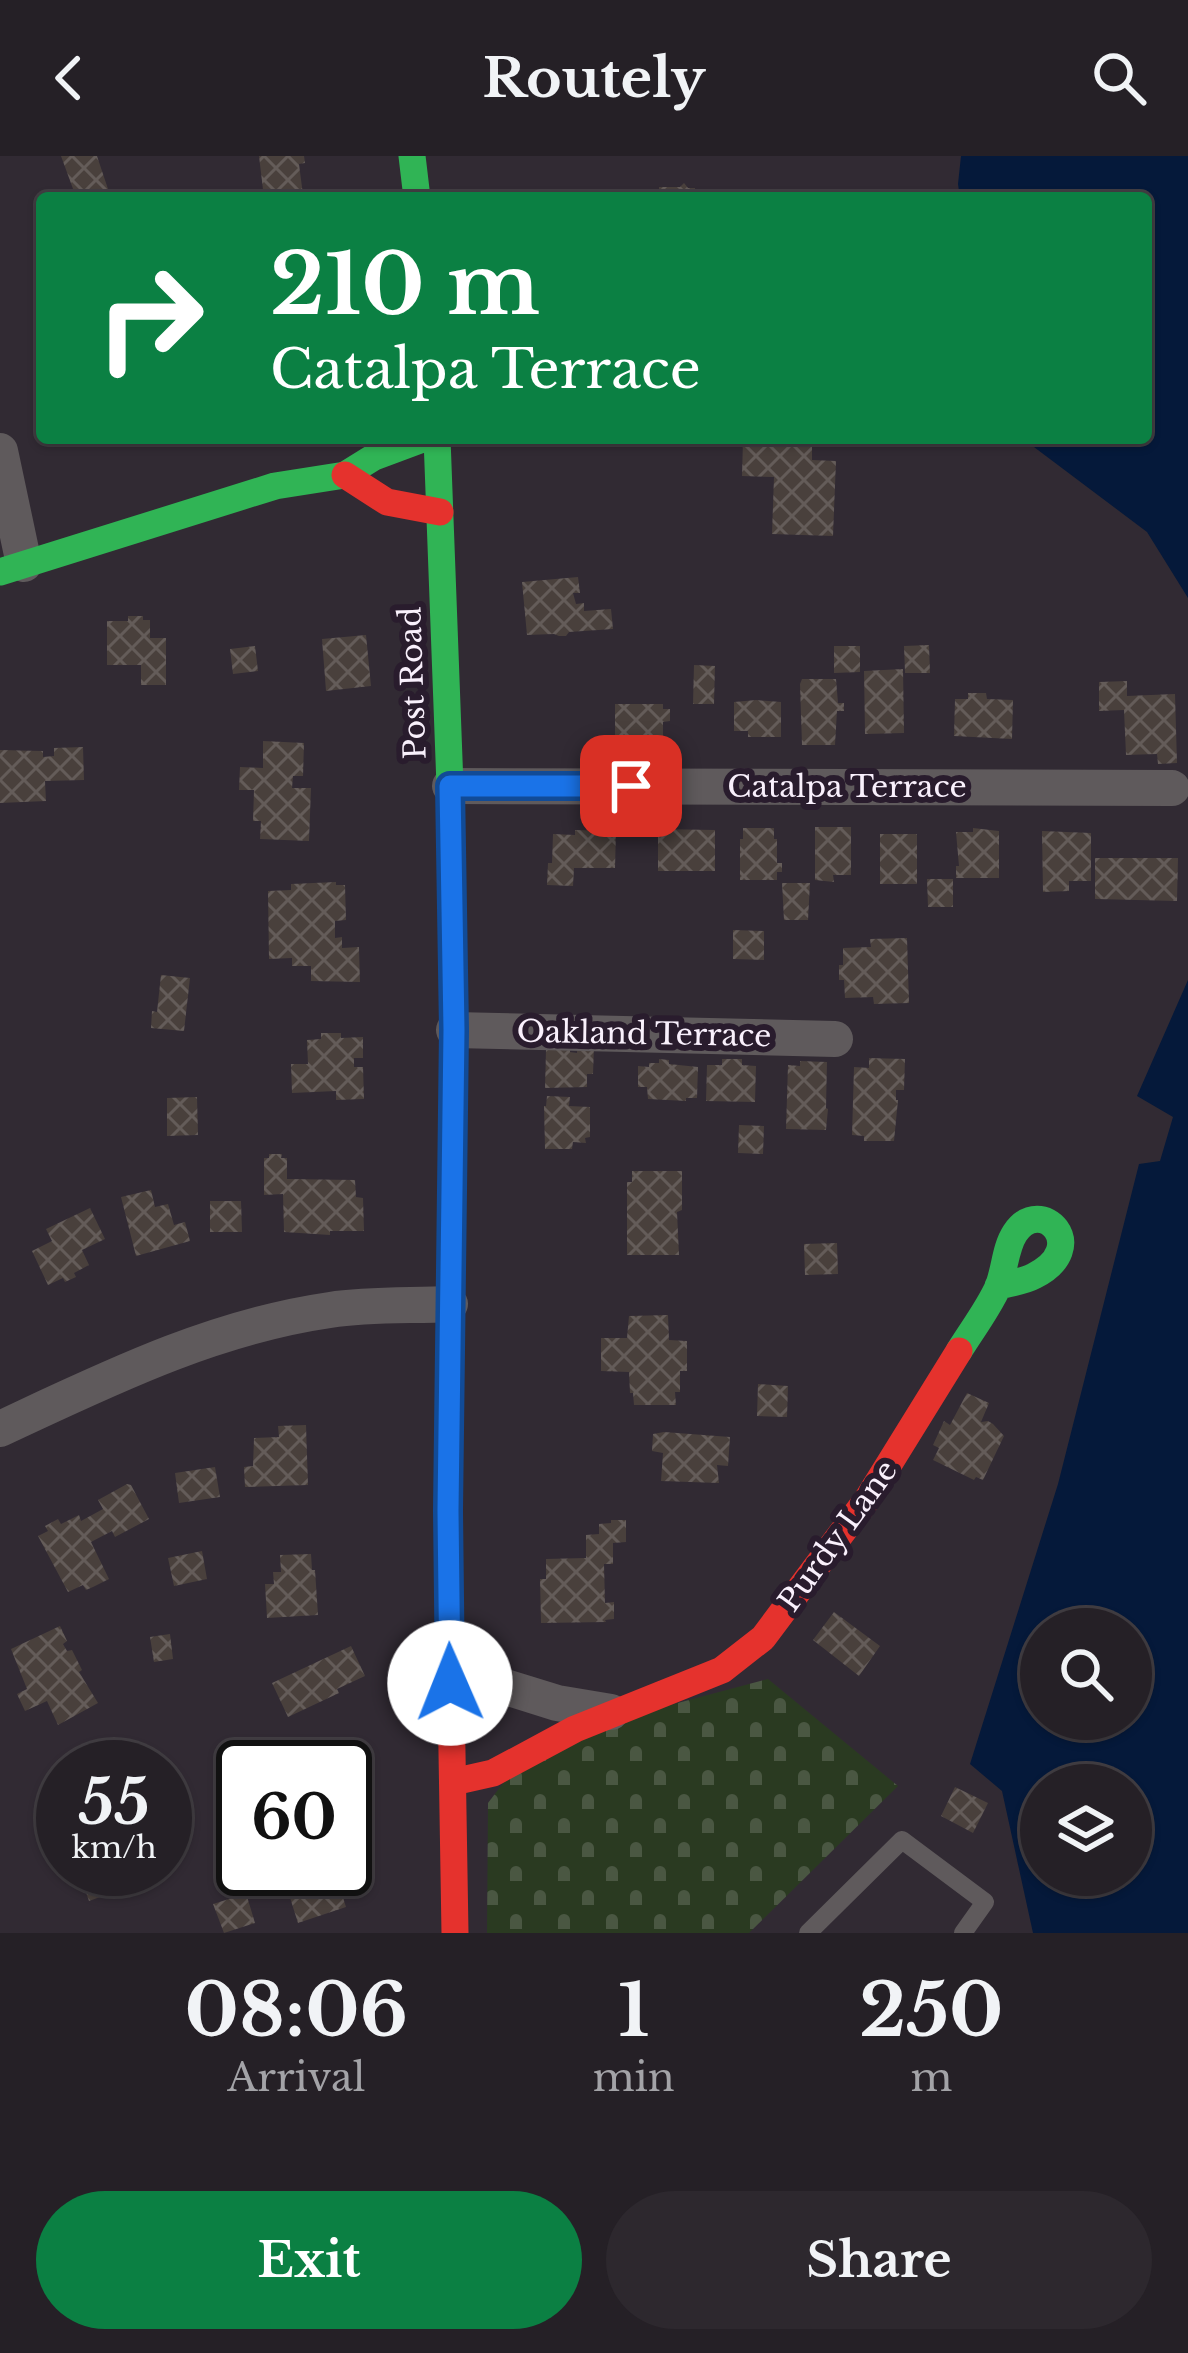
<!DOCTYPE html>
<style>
:root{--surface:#252026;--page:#2d282e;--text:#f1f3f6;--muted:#a3a3a7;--line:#423e43;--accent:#0b8043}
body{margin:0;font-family:"Libre Baskerville",serif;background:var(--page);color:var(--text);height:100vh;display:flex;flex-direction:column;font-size:45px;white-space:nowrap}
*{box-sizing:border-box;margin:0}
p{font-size:39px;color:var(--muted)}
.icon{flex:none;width:66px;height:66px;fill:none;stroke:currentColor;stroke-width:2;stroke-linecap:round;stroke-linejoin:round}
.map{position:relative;height:1777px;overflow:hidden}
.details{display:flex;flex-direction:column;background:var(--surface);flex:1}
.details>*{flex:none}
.banner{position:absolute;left:36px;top:36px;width:1116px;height:252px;border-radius:12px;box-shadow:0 3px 9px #0004,0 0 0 3px var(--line);background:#0b8043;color:#fff;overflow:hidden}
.buttons{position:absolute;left:1020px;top:1452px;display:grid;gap:24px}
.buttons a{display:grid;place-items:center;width:132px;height:132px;border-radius:50%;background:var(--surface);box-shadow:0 3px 9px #0004,0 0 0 3px var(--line);font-size:60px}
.speed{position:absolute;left:36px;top:1584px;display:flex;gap:24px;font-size:60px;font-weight:700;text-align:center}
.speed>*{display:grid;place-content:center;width:156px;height:156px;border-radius:50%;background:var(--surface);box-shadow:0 3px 9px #0004,0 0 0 3px var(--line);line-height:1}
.speed small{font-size:30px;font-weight:400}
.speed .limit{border:6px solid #111;border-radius:18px;background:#fff;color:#111}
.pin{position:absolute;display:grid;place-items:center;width:102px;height:102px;color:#fff;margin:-51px;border-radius:24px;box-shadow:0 6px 18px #0006}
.me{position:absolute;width:132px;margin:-66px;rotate:359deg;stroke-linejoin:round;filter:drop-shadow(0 0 9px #0008)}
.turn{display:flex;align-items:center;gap:42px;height:252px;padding:0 36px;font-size:54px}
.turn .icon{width:156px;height:156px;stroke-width:2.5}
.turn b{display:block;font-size:84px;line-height:102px}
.eta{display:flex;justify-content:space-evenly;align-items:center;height:204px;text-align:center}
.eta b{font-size:72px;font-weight:800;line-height:84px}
.action{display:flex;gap:24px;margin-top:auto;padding:24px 36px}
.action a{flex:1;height:138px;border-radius:72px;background:var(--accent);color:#fff;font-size:48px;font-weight:800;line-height:138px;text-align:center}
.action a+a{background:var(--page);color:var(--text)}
header{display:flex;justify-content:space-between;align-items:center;height:156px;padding:0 36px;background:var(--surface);font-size:54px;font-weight:800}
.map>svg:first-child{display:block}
.cemetery{fill:url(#cemetery-stones)}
.water{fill:#05193a;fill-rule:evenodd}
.building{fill:url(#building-cross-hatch)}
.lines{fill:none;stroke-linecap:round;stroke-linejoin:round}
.lane{stroke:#5f5a5c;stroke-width:18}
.street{stroke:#5f5a5c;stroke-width:36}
.fast{stroke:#30b455;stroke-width:27}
.jam{stroke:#e5322d;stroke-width:27}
.route-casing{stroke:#114b97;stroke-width:30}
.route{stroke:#1a73e8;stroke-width:21}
.labels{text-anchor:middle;stroke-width:12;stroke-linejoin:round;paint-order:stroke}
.street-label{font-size:30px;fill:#f9f0fc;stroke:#291c2d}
</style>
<header><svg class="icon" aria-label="back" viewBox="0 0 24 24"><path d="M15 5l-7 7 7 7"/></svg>Routely<svg class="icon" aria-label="search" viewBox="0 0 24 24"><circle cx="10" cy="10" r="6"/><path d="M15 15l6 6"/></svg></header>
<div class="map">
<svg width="1188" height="1777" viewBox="0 0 1188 1777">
<defs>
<pattern id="cemetery-stones" width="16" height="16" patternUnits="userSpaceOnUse" patternTransform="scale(3)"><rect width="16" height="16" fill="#2a3a21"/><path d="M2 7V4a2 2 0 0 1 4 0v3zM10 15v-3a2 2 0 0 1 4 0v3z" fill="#4a5742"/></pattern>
<pattern id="building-cross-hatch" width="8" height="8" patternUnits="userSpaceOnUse" patternTransform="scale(3)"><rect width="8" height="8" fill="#49403c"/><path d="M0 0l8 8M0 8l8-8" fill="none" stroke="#645c59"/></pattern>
</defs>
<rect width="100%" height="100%" fill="#312a33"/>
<path class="cemetery" d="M768 1523 898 1630 749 1777H487L488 1647 507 1622 599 1568Z"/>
<path class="water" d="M961 0H1188V442L1147 376 1022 282H1146V42H960L958 28Z
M1188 824V1777H1033L1002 1635 970 1608 1058 1328 1139 1008 1160 1005 1173 961 1137 940ZM1041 1473H1131V1563H1041ZM1041 1629H1131V1719H1041Z"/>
<path class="building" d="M61 0H97L111 42 76 41Z
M259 0H304L305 7 299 8 303 39 264 42Z
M684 27 688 32H695V42H659V31H680Z
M743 284 812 286V304L836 305 833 380 772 378 774 321 742 320Z
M578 421 580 437H573L576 448 584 447V455L611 453 613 473 569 476 566 480H559L554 478 527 479 522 426Z
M128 460H143V464H150V482H166V529H141V509H107V465H128Z
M366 479 371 530 326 535 322 483Z
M929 489 930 517H905L904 490Z
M255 490 258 515 233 518 230 493Z
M834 490H860V516L834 517Z
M694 509 715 510 714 548H693Z
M903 513 904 577 865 578 864 515Z
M802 523H836L838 547H844V555H837L835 589H802L800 528Z
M1127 525V540L1175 538 1177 607 1158 608 1157 598 1126 599 1124 554 1099 555V526Z
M968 537H986L987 543 1013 544 1012 583 954 580 955 543H968Z
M756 544 781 546V581H748V575H734V546Z
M615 548H663V553H670V565L663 566V583H615Z
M263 585 304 587 303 620H293L292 632H311L309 685 260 683 261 665H253L254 634H239L240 611 263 612Z
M83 591 84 624 45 625 46 645 0 647V594L43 595V601L54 600V592Z
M815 671H851V719H833L834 726 815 724Z
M743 672H774V683H777V707H782V716H777V724H740V683H743Z
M973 672 999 675V722H956V710H959L956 676H973Z
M658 673 715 674V715H658Z
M575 674 616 675 615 712H574L573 730 547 729 548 707H552L553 678 575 679Z
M1042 675 1091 677V725H1069V735L1043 736Z
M880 678H917V728H880Z
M1095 702H1178L1177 745 1095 743Z
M927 723H953V751H928Z
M336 726V729H345L346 764 335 765V782L342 781V792L359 791 360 826 311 825V810H292V802L269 803 268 735 291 734V728Z
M782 727H810L808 764H784Z
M733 774 764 775V804L733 803Z
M907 782 909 847 874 848 873 841 845 842 844 824H839V809H843V792L871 791 870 783Z
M161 819 190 822 184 875 151 872 152 855 157 856Z
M321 877H341V882L363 881V902H354V911H363L364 943 336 944V935L292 937 291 908H308L307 884 321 883Z
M571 883 570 896 577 897V891H594L593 918H587V931L545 932 546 894Z
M869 902 905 903 904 934H896V944H898L894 985H864V980L852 979 854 911 869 912Z
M659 903 669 904V908L698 911 697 942H686V945L648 943 647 931H638V910L649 911V907H659Z
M722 903H742V909L756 910 755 946 706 945 707 909H722Z
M800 905 827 906 826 952 828 953 826 974 786 973 788 909 800 910Z
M547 940 570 941 569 950 590 951V981L585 982 586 987 573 986 572 993H545L544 950H546Z
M197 941 198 979 167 980V942Z
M739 969 764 970 763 998 738 997Z
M269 998H282L281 1002H287V1023L355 1024 356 1041 363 1042 364 1075H330V1079L284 1076 283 1038 264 1039V1002H269Z
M632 1015H682V1054L677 1056 679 1099H627V1026H632Z
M151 1034 155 1051 168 1048 174 1069 185 1066 190 1085 136 1100 121 1041Z
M210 1045H241L242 1076H210Z
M90 1052 105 1083 82 1094 89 1109 74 1117 76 1121 65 1126 63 1122 48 1129 32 1095 52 1085 46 1073Z
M837 1087 838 1118 805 1119 804 1088Z
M668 1159 669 1184 687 1185V1215H680V1236H675L676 1249H634L633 1237H630L629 1216 601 1215V1182H627L629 1160Z
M758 1228 788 1230 787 1261 757 1260Z
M967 1237 989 1247 981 1266 988 1265 993 1268 1004 1280 983 1324 976 1321 974 1324 933 1304 939 1292 933 1289 944 1265 950 1269Z
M306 1269 308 1329 245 1331 244 1311 253 1310 254 1282 279 1281 278 1270Z
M664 1276 730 1281 728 1310 717 1309 719 1327 661 1325 663 1297 652 1295 653 1278Z
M215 1311 220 1341 179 1347 175 1317Z
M127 1328 131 1329 149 1363 115 1381 112 1375 91 1386 109 1423 93 1431 86 1434 83 1429 68 1436 38 1380 48 1375 45 1370 58 1363 61 1368 79 1359 81 1365 103 1353 98 1344Z
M611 1364H626V1386L613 1387V1408H604L605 1447 614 1446V1463L605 1464 606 1466 541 1467 540 1423H546V1403L586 1402V1379L599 1378V1368L611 1367Z
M202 1395 207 1423 174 1430 168 1402Z
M311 1398 312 1414H315L318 1459 267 1462 265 1428H274L273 1416H281L280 1399Z
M834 1456 880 1490 859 1520 813 1484Z
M60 1470 67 1485 63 1488 67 1495 72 1494 82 1514 79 1516 98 1547 58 1569 47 1545 25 1555 17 1538 27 1533 11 1493Z
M170 1478 173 1503 154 1506 150 1481Z
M351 1490 365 1520 337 1533 339 1537 288 1561 272 1527Z
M955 1631 988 1647 973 1677 941 1660Z
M78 1713H130L136 1728 89 1745Z
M334 1713 346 1751 298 1767 286 1729Z
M241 1735 242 1738 246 1737 255 1767 224 1777 213 1748 232 1742 230 1738Z"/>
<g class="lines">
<path class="lane" d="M808 1777 902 1684 985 1746 963 1777"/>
<path class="street" d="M0 295 24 408
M450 630 1172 632
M454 874 835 883
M0 1273C107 1223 212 1171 330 1154 369 1148 411 1150 450 1148
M450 1527 496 1528 557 1547 611 1556"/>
<path class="fast" d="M412 0 417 42
M437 282 450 630 454 870 450 1179
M0 416 275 330 345 319 374 301 425 282
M959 1195C972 1174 988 1153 998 1131 1005 1114 1005 1092 1015 1077 1041 1038 1092 1091 1034 1120 1023 1126 1010 1127 998 1130"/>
<path class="jam" d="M345 319 387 346 440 356
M450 1179 448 1355 455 1777
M453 1626 493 1617 575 1573 722 1514 763 1482 868 1342 959 1195"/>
</g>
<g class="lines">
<defs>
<path id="route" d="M450 1527 448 1355 454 874 450 630H631"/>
</defs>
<use href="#route" class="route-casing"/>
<use href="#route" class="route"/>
</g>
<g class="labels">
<g class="street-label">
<text transform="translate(413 527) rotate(-92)" y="10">Post Road</text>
<text x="847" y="641">Catalpa Terrace</text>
<text transform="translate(644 878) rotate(1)" y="10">Oakland Terrace</text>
<text transform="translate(838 1380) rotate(-54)" y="10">Purdy Lane</text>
</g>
</g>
</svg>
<div class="buttons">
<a><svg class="icon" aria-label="search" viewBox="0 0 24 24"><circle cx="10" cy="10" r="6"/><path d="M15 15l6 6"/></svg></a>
<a><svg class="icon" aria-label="layers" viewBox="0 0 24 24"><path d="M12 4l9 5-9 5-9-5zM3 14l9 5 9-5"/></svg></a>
</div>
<div class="speed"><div>55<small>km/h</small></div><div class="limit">60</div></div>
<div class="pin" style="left:631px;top:630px;background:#d93025"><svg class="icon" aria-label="arrive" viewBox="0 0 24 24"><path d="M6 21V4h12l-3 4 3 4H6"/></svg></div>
<svg class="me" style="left:450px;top:1527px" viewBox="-20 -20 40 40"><circle r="19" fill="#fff"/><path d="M0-13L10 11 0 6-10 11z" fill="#1a73e8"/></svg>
<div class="banner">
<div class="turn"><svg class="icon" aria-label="right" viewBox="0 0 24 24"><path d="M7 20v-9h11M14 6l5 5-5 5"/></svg><div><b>210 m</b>Catalpa Terrace</div></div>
</div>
</div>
<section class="details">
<div class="eta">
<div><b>08:06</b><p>Arrival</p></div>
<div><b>1</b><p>min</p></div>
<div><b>250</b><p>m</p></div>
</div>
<div class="action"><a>Exit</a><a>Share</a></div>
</section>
